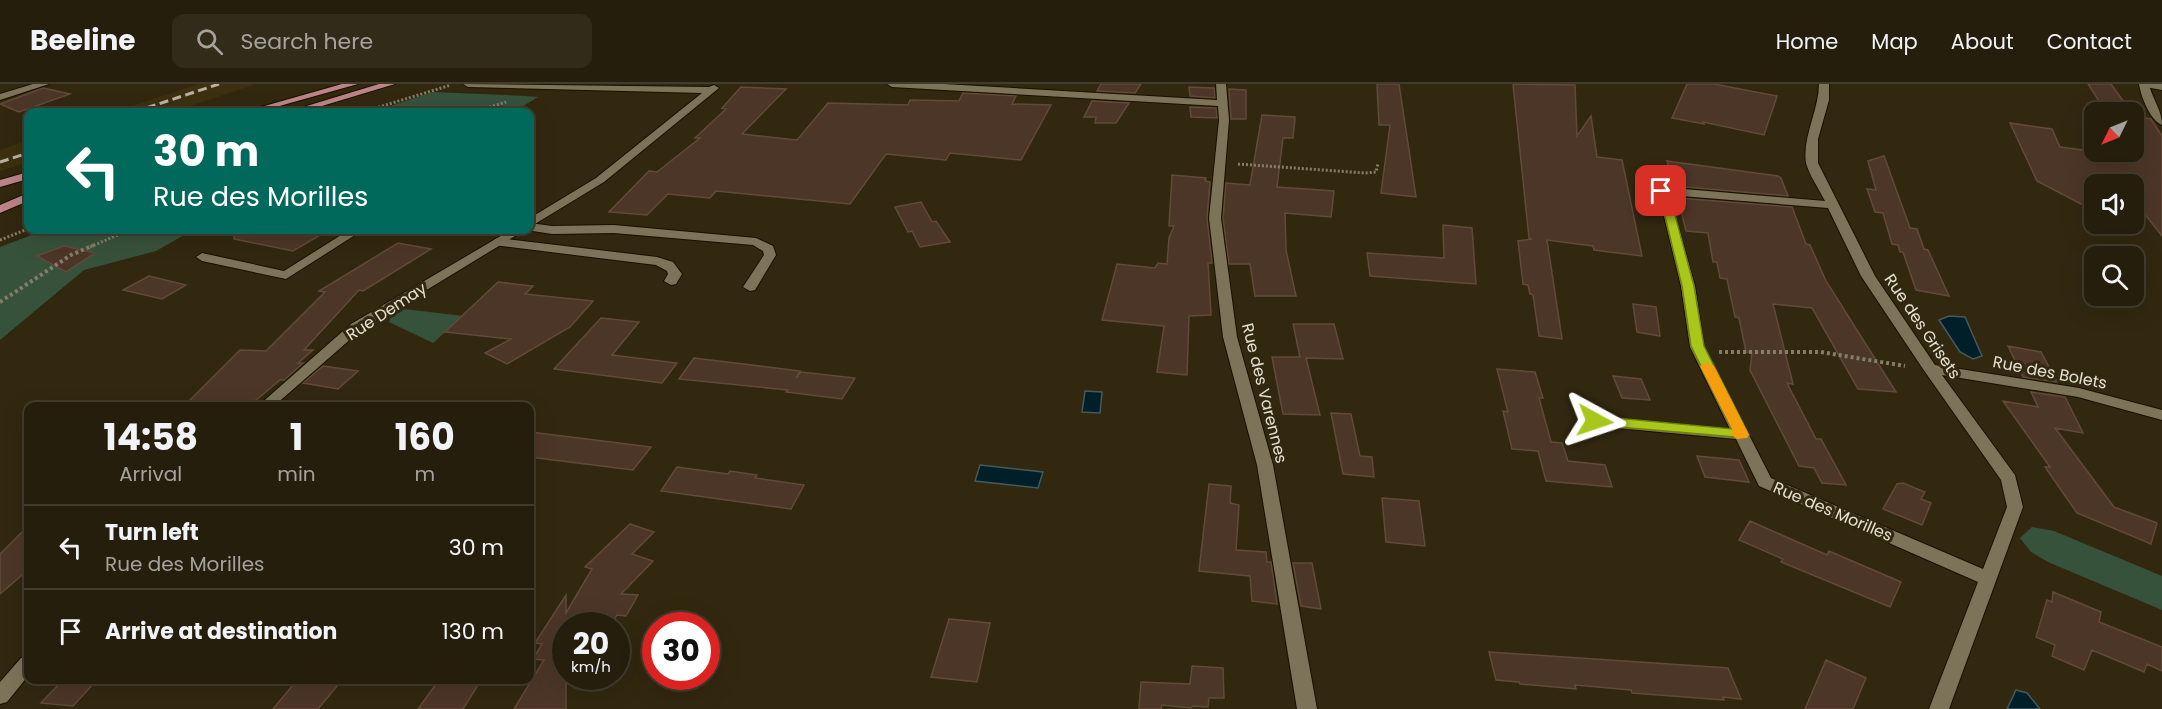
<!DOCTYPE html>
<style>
:root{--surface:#261e0c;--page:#322b1a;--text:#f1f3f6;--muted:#a4a29d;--line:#423c2d}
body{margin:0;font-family:Poppins,sans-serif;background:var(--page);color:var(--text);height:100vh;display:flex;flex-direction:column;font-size:22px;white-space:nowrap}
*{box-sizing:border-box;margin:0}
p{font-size:20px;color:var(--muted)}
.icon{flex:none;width:33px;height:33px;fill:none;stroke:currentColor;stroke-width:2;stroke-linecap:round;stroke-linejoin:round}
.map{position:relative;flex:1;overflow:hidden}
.sheet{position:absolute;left:24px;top:318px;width:510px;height:282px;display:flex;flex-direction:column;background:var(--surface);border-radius:12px;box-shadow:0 6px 24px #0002,0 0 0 2px var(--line)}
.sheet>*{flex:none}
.banner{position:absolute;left:24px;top:24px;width:510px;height:126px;border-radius:12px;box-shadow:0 6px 24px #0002,0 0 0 2px var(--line);background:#00695c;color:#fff;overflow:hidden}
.needle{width:39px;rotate:227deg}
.buttons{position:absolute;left:2084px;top:18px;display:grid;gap:12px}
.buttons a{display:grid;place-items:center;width:60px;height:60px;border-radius:12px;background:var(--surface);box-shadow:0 6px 24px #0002,0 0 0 2px var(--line);font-size:30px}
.speed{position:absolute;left:552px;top:528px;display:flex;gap:12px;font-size:30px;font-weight:700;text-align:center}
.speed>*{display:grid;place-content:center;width:78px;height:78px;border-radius:50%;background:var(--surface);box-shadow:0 6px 24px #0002,0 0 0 2px var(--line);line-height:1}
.speed small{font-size:15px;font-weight:400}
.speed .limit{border:9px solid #d22;background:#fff;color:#111}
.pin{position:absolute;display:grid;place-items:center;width:51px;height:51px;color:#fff;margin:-26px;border-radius:12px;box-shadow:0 3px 9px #0006}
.me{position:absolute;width:66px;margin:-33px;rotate:95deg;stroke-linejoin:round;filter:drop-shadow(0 0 4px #0008)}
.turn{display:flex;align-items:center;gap:21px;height:126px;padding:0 30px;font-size:27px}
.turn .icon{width:78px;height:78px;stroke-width:2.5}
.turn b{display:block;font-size:42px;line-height:51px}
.eta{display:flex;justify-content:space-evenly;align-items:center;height:102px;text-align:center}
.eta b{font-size:36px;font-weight:700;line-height:42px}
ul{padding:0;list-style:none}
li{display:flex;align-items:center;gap:18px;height:84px;padding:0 30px;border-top:2px solid var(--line)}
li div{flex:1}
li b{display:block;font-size:22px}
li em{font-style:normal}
header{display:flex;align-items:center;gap:36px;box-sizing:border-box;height:84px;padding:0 30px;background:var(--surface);border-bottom:2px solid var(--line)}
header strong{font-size:28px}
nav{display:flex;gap:33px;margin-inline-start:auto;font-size:21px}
.search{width:420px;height:54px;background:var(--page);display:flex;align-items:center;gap:15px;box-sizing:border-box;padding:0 21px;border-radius:12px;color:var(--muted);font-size:22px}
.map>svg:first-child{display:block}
.built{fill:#3c3010}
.green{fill:#37523b}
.water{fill:#001f28;stroke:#45595b;stroke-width:1.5}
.building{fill:#4c3627;stroke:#614a3a;stroke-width:1.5}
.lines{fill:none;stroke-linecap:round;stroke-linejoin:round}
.lane-casing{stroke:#191100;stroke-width:2}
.street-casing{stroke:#191100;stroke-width:2}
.secondary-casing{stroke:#191100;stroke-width:2}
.primary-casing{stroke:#191100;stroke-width:2}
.path-far1{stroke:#857d69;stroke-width:3;stroke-dasharray:2 2;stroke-linecap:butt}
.path{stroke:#857d69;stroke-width:4;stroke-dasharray:3 3;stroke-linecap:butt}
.lane{fill:#7d7359;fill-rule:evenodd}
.street{fill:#7d7359;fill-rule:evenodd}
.secondary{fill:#7d7359;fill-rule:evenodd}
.primary{fill:#bc8486;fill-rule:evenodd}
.rail{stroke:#b9b2a2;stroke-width:3;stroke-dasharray:9 4.5;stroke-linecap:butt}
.route{fill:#a9c71b;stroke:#6e8112;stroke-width:1.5}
.slow{fill:#f59e0b}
.labels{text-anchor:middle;stroke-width:6;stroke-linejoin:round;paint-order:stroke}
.street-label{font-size:16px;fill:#e7e1d3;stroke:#322810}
</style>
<header>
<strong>Beeline</strong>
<div class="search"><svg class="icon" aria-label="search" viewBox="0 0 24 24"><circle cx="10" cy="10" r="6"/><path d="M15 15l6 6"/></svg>Search here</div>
<nav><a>Home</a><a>Map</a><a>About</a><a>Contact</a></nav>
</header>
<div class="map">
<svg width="2162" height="625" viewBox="0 0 2162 625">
<rect width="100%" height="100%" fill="#322810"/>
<path class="built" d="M199 0H256L172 28H113Z
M28 56V78L0 87V66Z"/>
<path class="green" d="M433 8 525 12 538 13 513 28H372Z
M45 146H193L156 167 84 186 0 256V163Z
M404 225 463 232 433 259 389 238 391 233Z
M2032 443 2054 447 2162 492V526L2048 478 2031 468 2020 454Z"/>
<path class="water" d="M1949 232 1965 233 1982 272 1973 275 1960 268 1939 236Z
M1085 307 1102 308 1100 329 1082 328Z
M980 381 1043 388 1038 404 975 397Z
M2016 606 2027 609 2040 625H2007Z"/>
<path class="building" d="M1101 0H1141L1135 9 1097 7Z
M1377 0H1399L1416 113 1381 109 1390 41H1379Z
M1513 0 1575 1 1577 52 1591 32 1597 73 1622 76 1642 172 1594 166 1593 162 1547 156 1562 255 1539 252 1533 211 1530 210 1528 201 1523 200 1518 157 1532 155 1529 154Z
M1687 0H1714L1777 12 1764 51 1703 38 1704 40 1672 34Z
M2088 0H2111L2131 28H2106Z
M741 3 786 5 742 50 797 56 828 19 908 21 910 16 959 17 963 9 1016 12 1012 20 1051 21 1021 76 950 69 946 76 886 70 850 120 716 107 710 114 668 110 647 131 609 128 649 87 657 88 700 54H695L726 25 722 24Z
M1189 3 1214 4 1215 14 1190 12Z
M43 4 70 10 19 28 0 20Z
M1229 5 1246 6V35H1231Z
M1092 17 1129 19 1116 39H1095L1096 33H1084Z
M1190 23 1216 24 1217 34 1191 33Z
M1262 31 1295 33 1293 54H1283L1277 103 1334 107 1331 133 1285 129 1286 166 1296 212H1255L1250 180H1229L1223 134 1226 99 1250 101Z
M2133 32 2151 35 2162 52V152L2133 115V100H2094V118L2081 120 2037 97 2010 39 2052 45 2060 63 2108 69 2133 68Z
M1884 72 1910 144 1917 145 1924 165 1928 166 1949 212 1916 206 1903 168H1900L1898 161 1892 160 1883 129 1875 128 1867 105 1876 106 1868 77Z
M1667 77 1778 92 1781 94 1788 112 1674 102Z
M1172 91 1206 94 1205 97 1210 98 1207 134 1212 179H1208L1211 231 1189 232 1187 291 1157 288 1164 242 1102 236 1117 180 1155 184 1158 179 1167 180 1169 154 1174 142H1169Z
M1678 114 1792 123 1806 160 1810 161 1826 197 1896 308 1858 305 1812 224 1773 220 1793 300 1787 299 1816 355H1821L1846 401 1822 399 1814 384 1799 382 1750 286 1752 269 1746 268 1739 234 1735 233 1727 195 1720 194 1717 178H1713L1708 149 1686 147Z
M921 118 932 138 936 137 950 158 920 163 912 147 908 148 895 123Z
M1443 141 1472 144 1476 200 1370 192 1367 169 1444 174Z
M235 146H329L293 167 234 155Z
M398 159 431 165 363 207 359 206 304 266H313L298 279H303L284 296H280L249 322H184L240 266 266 267 325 208 319 207Z
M64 162 95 169 66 188 37 172Z
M149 192 186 201 162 215 123 206Z
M498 198 533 202 525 210 593 217 570 243 507 280 485 269 511 255 445 248Z
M1633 220 1656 223 1660 252 1637 248Z
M601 234 639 238 612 271 677 279 662 299 554 285Z
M1293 240H1334L1343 275 1306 274 1320 331 1283 330 1272 273H1300Z
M2008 262 2041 268 2057 298 2023 293Z
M694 274 800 287 796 294 801 288 855 294 842 315 786 308 788 306 679 295Z
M323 282 358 287 338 305 303 299Z
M1497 285 1535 288 1543 314H1539L1551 358 1562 359 1568 377 1605 381 1612 403 1546 397 1538 367 1512 365 1503 327 1508 328Z
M1613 292 1641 295 1650 316 1622 314Z
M2031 308 2065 313 2083 349 2055 344 2114 423 2157 439 2151 460 2077 429 2045 383H2050L2003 317 2038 323Z
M1331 329 1351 330 1360 372 1372 373 1374 393 1343 390Z
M530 348 587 355 651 363 633 386 530 373Z
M1697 372 1739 376 1749 398 1705 393Z
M677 383 728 390 730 387 757 391 755 394 804 401 791 425 661 407Z
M1903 399 1925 408 1921 415 1931 419 1922 441 1883 425 1897 400Z
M1209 400 1231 402 1230 419 1239 421 1236 466 1266 468 1267 478H1271L1277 520 1252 517 1250 492 1199 487Z
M1382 414 1419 417 1425 462 1386 458Z
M1750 437 1827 471 1829 467 1901 498 1890 523 1781 478 1783 475 1739 456Z
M630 440 654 448 632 470 653 477 621 510 638 511 626 532 617 531 611 542H566V625H514L544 576 533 575 542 560 535 559 566 511V529L592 485 585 483Z
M28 442V486L0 510V470Z
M1293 479H1312L1321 525 1301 522Z
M2053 508 2101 528 2099 538 2162 563V587L2147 580 2144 588 2092 566 2084 586 2052 572 2055 561 2036 553 2047 516 2052 518Z
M949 535 990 539 977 598 931 593Z
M1489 568 1728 584 1741 615 1723 613 1724 616 1632 609 1631 606 1575 601 1576 605 1520 600 1519 598 1496 596Z
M1826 576 1866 594 1853 625H1805Z
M1192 582 1223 584 1224 614H1209L1208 623 1193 622 1191 624 1162 621 1161 625H1139L1141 598 1190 600Z
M63 596H97L73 622 41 619Z
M297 596H342L318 625H273Z
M439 596H460L480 598 463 625H418Z"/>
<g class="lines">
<defs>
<path id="lane" d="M530 139 552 142 614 141 756 154 773 162 776 171 755 206 750 207 743 203 764 171 763 167 753 161 614 149 552 150 526 146H530Z
M497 154 657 173 673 178 682 190 676 200 671 201 664 197 668 190 667 187 656 181 493 161 491 158Z"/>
<path id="street" d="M33 0H49L0 16V10Z
M463 0 709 3 714 1 719 4 604 98 530 143V134L596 94 702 9 468 3Z
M887 0H944L1217 16 1216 0H1226L1229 36 1221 134 1237 253 1273 381 1317 625H1297L1257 381 1223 253 1209 134 1219 36 1218 22 892 3Z
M1819 0H1829V16L1818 55V79L1875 192 1935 281 2079 304 2162 326V336L2078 313 1942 291 2015 391 2023 423 1949 625H1929L1978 498 1759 402 1736 355 1595 342 1587 337 1595 332 1730 345 1690 263 1681 202 1660 116 1655 107 1661 103 1825 117C1819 105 1809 91 1806 79 1802 53 1819 26 1819 0ZM1669 111 1828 124 1861 192 1923 285 2001 396 2007 423 1983 485 1771 394 1704 263 1695 202Z
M2139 0H2149C2152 15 2162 25 2162 41 2150 36 2141 13 2139 0Z
M349 146H363L286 195 202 177 196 173 202 169 284 187Z
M511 146H525L361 246 274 322H258L351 240Z
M28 571V592L7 618 0 620V598L21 574Z"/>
<path id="secondary" d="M2139 0H2162V6L2140 2Z"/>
<path id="primary" d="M342 0H358L258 28H243Z
M379 0H395L302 28H287Z
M28 88V95L0 103V96Z
M28 109V117L0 129V121Z"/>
</defs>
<use href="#lane" class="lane-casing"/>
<use href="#street" class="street-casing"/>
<use href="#secondary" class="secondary-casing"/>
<use href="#primary" class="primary-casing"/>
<path class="path-far1" d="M363 28 451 1
M474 28 506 18
M1238 80 1365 89 1376 88 1378 79
M0 156 28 145
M90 163 129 146"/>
<path class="path" d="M0 218 71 171 94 161
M1719 268H1821L1905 282"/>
<use href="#lane" class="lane"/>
<use href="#street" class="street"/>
<use href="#secondary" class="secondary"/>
<use href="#primary" class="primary"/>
<path class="rail" d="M134 28 219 0
M0 78 28 69"/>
</g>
<path class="route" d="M1661 103 1665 104 1671 116 1694 202 1704 262 1749 351 1747 354 1595 341 1588 337 1595 332 1732 345 1691 262 1682 202 1661 116 1656 107Z"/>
<path class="slow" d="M1707 278 1714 282 1749 351 1747 354 1737 355 1730 350 1733 347 1700 282Z"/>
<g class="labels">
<g class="street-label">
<text transform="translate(386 227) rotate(-33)" y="6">Rue Demay</text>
<text transform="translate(1923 242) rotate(56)" y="6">Rue des Grisets</text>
<text transform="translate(2050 288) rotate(11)" y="6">Rue des Bolets</text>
<text transform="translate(1265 309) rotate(76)" y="6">Rue des Varennes</text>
<text transform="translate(1833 427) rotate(23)" y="6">Rue des Morilles</text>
</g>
</g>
</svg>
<div class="buttons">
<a><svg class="needle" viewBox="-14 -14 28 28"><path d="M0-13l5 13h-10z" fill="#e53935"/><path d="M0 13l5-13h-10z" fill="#a4a29d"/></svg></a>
<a><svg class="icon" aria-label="sound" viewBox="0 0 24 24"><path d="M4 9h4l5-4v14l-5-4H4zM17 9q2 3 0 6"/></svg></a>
<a><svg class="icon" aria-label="search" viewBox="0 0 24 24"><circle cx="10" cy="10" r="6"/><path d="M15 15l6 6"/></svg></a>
</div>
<div class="speed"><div>20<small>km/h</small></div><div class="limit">30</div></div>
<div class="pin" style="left:1661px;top:107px;background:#d93025"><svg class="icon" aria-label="arrive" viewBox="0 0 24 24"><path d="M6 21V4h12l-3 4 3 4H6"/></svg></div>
<svg class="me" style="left:1595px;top:337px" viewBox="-20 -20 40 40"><path d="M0-17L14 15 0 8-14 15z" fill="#a9c71b" stroke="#fff" stroke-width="4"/></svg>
<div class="banner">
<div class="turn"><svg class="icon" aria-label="left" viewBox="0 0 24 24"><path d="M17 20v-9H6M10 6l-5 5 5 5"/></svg><div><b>30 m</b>Rue des Morilles</div></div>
</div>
<section class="sheet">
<div class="eta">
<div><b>14:58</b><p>Arrival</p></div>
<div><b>1</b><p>min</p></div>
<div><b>160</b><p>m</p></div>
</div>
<ul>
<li><svg class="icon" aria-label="left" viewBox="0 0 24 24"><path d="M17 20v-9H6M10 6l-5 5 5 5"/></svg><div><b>Turn left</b><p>Rue des Morilles</p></div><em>30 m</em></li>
<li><svg class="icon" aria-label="arrive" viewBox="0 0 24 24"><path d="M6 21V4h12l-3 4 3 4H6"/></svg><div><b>Arrive at destination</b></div><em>130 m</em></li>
</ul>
</section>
</div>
